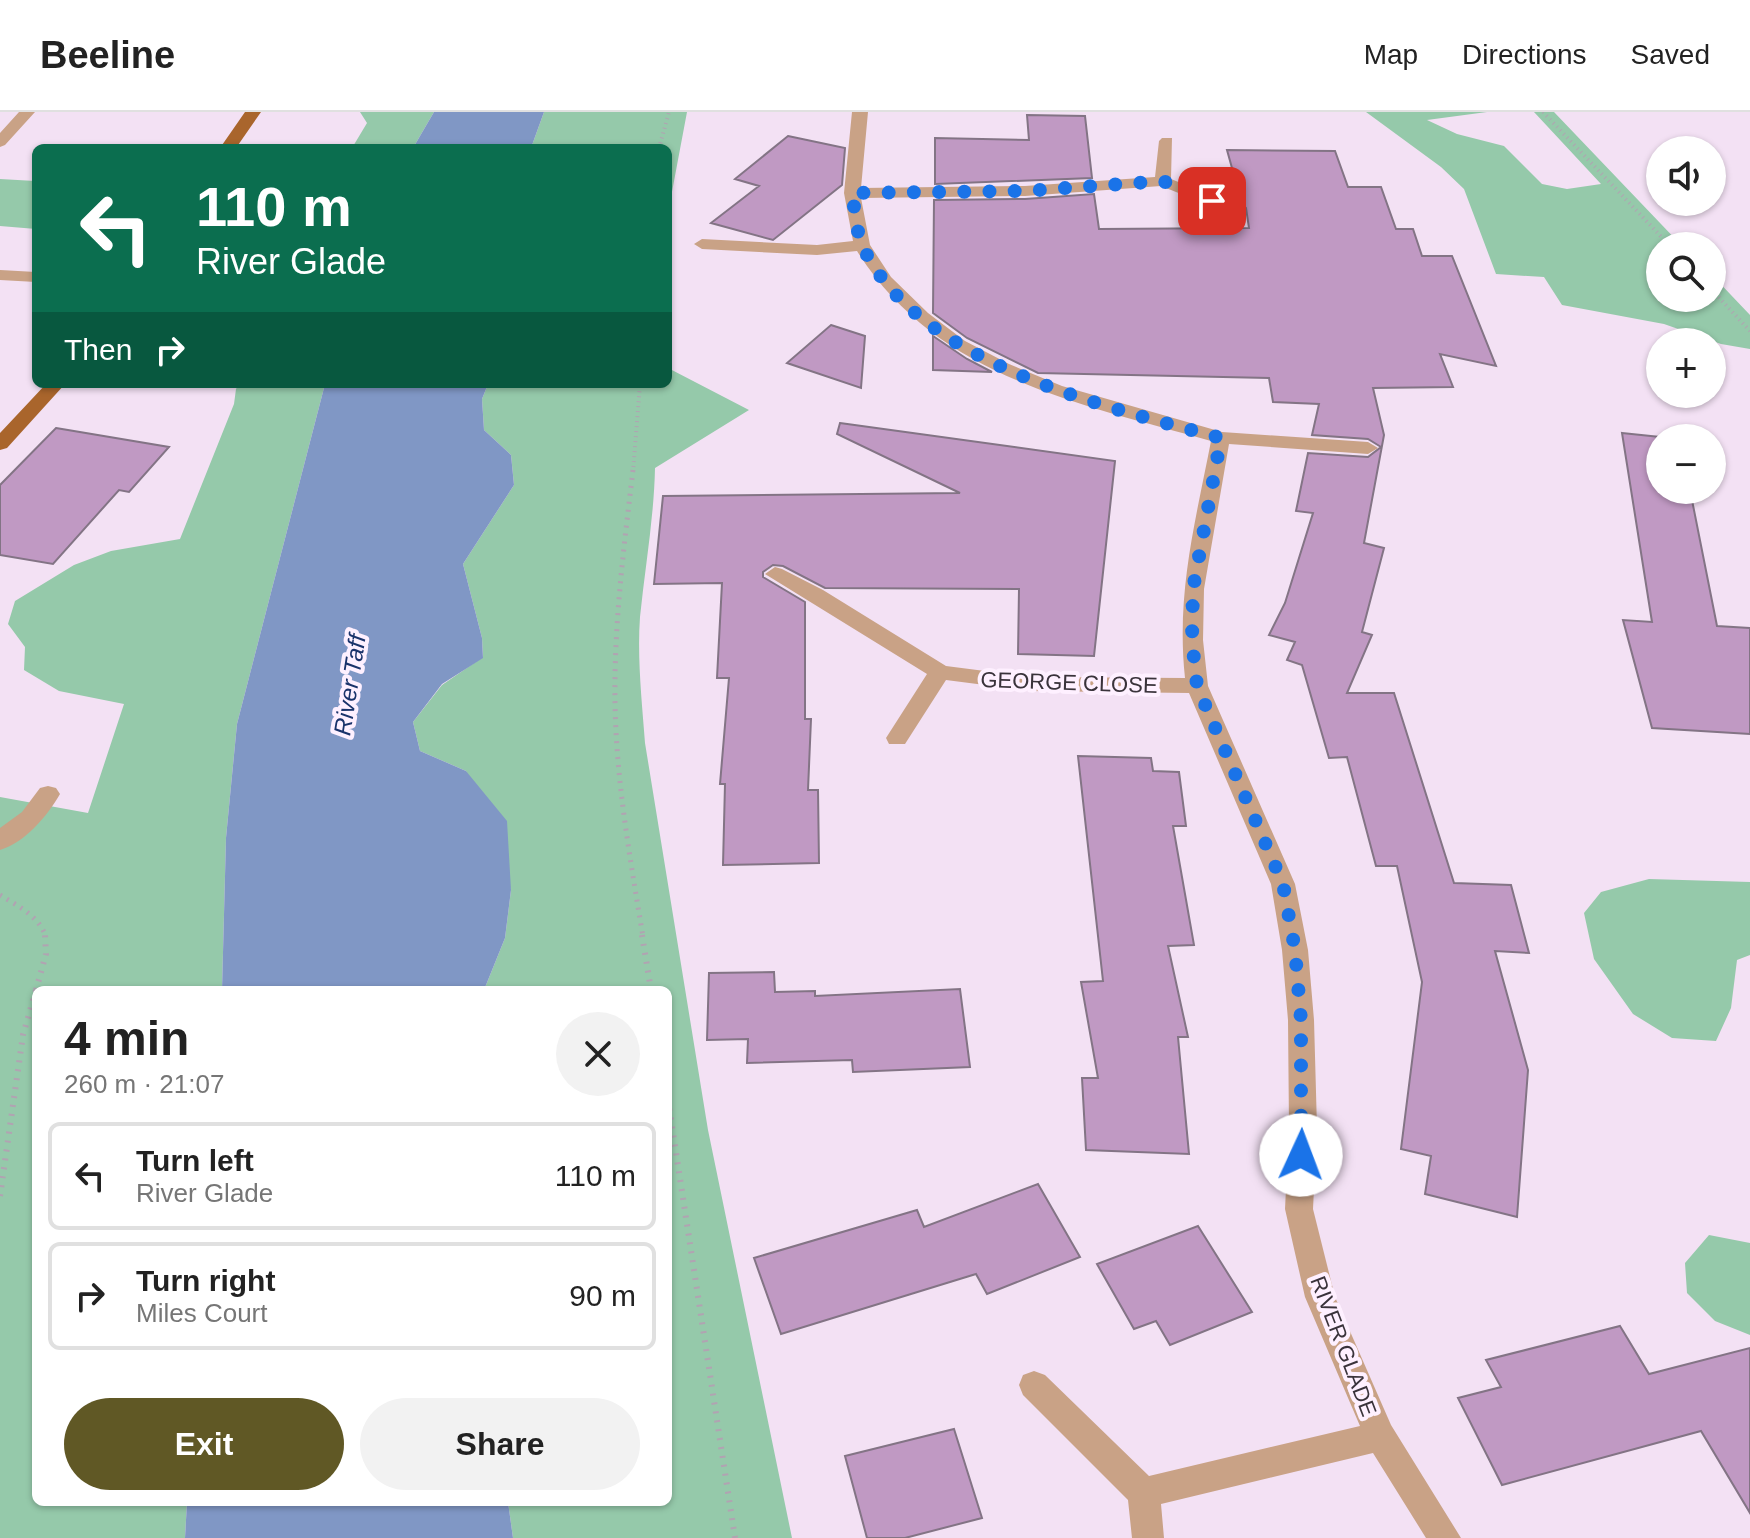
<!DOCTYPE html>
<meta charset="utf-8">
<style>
:root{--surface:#fff;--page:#f2f2f2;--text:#222;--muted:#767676;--line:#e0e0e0;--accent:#605825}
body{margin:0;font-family:Helvetica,sans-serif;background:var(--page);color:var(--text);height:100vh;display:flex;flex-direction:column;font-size:30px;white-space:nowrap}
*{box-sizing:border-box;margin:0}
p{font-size:26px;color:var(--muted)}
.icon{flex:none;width:44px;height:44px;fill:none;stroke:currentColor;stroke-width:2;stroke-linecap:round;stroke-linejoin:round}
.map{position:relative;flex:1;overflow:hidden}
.details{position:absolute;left:32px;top:874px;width:640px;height:520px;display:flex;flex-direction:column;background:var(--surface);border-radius:12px;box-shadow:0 2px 6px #0004}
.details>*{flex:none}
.banner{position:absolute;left:32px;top:32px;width:640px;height:244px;border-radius:12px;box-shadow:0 2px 6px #0004;background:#0b6e4f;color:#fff;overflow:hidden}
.controls{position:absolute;left:1646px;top:24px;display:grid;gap:16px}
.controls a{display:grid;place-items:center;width:80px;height:80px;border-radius:50%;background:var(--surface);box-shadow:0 2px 6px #0004;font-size:40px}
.pin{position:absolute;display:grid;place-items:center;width:68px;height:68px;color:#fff;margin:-34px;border-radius:16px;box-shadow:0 4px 12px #0006}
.me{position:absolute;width:88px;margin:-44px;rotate:2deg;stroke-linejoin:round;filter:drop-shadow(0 0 6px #0008)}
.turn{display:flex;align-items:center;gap:28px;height:168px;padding:0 32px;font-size:36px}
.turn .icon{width:104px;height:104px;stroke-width:2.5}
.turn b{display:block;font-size:56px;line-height:68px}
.then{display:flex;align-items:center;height:76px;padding:0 32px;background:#0003;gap:16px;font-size:30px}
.round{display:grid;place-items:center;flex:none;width:84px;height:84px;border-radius:42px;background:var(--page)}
.overview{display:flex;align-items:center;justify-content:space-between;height:136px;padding:0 32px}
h1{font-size:48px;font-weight:600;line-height:60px}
.action{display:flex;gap:16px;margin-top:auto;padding:16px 32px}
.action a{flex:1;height:92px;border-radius:48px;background:var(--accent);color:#fff;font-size:32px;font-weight:600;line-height:92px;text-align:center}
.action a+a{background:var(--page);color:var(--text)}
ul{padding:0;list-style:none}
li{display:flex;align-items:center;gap:24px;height:108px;margin:0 16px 12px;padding:0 16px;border:4px solid var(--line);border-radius:12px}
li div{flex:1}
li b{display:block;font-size:30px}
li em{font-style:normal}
header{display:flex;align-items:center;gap:48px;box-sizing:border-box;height:112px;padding:0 40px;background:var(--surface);border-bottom:2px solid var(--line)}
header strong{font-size:38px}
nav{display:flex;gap:44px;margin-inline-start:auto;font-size:28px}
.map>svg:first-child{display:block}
.green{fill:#95c9aa}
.water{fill:#8097c5}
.building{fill:#c099c3;stroke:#837485;stroke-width:2}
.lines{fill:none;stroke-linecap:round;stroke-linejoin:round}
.path-far2{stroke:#b1a3b2;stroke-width:4;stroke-dasharray:1 4;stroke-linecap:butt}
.path-far1{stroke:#b1a3b2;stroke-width:5;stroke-dasharray:2 6;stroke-linecap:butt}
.path{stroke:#b1a3b2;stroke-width:6;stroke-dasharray:2 7;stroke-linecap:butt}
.minor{fill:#c9a286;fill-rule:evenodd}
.major{fill:#a9652c;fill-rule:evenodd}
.route{stroke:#1a73e8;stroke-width:14;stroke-dasharray:0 25.2}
.labels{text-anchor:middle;stroke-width:8;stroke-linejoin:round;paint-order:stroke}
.street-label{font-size:22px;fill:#3a333b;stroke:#fef0ff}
.water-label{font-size:24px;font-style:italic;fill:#1a336b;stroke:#fef0ff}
</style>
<header>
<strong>Beeline</strong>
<nav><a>Map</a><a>Directions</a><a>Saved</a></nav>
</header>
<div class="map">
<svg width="1750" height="1426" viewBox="0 0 1750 1426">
<rect width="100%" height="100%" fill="#f3e1f4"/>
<path class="green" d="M360 0H434L413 36H352L367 11Z
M544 0H687L668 101V36H531Z
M1366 0H1487L1427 8 1457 22 1504 34 1542 72 1567 77 1601 72 1534 0H1554L1682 134H1660V186H1712V163L1750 203V237L1721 232 1664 212 1562 193 1544 165 1496 162 1464 77 1441 55Z
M0 67 35 69 36 117 0 114Z
M668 256 749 298 655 356C654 406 645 455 640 505 637 546 642 590 645 631L708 1018 792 1426H513L508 1390H668V878H484L505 826 511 778 466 659 420 639 413 610 442 573 483 545 482 526 463 452 514 373 511 343 484 318 482 287 488 272H668Z
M239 272H325L237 612 226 726 222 878H36V1390H187L185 1426H0V685L88 701 124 592 59 579 24 558 25 535 8 512 15 489 74 453 111 439 180 427 234 292 236 277Z
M1649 767 1750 770V843L1737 848 1731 896 1716 929 1672 926 1633 902 1594 847 1584 801 1601 780Z
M1709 1123 1750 1131V1223L1715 1209 1687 1181 1685 1151Z"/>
<path class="water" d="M434 0H544L531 36H413Z
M325 272H488L482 287 484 318 511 343 514 373 463 452 482 526 483 546 442 572 413 610 420 639 466 659 507 709 511 778 505 826 484 878H222L226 726 237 612Z
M187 1390H508L513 1426H185Z"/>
<path class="building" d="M1027 3 1085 4 1092 66 935 72V26L1029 28Z
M788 24 845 36 842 73 773 128 711 111 759 74 735 67Z
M1227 38 1335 39 1348 75H1381L1396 117H1413L1422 144H1452L1496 254 1440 242 1453 275 1373 276 1384 323 1364 431 1384 436 1362 520 1372 523 1347 581H1394L1454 771 1511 773 1529 841 1495 839 1528 958 1517 1105 1425 1082 1431 1044 1401 1037 1422 870 1397 754H1376L1347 645 1329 646 1302 553 1287 548 1295 530 1269 523 1285 491 1313 401 1296 399 1308 341 1368 345 1381 335 1368 327 1312 323 1319 292 1273 290 1269 266 1038 261 967 226 933 201 934 88 1025 87 1094 82 1099 117 1249 116 1246 96 1242 92Z
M831 213 865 224 861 276 787 251Z
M933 224 967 247 992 260 933 258Z
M840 311 1115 349 1094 544 1018 542 1019 477 825 476 783 454 773 453 763 460V465L805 490V607H811L808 678H818L819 751 723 753 725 672H720L729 566H717L722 471 654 472 663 384 960 381 837 322Z
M56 316 169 335 129 380 119 378 53 452 0 443V373Z
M1622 321 1670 326H1660V378H1690L1717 514 1750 516V622L1652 616 1623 508 1652 510Z
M1078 644 1151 646 1153 659 1179 660 1186 714H1173L1194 833 1168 834 1188 925H1178L1189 1042 1086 1038 1082 966H1098L1081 870 1103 869Z
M774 860 775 880 815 879V884L960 877 970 955 853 960 852 948 747 951 748 927 707 928 709 861Z
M1038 1072 1080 1145 987 1182 976 1162 781 1222 754 1146 917 1098 924 1115Z
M1198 1114 1252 1200 1170 1233 1156 1209 1134 1217 1097 1152Z
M1620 1214 1649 1262 1750 1236V1401L1701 1319 1502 1373 1458 1286 1501 1275 1486 1248Z
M954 1317 982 1406 905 1426H867L845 1344Z"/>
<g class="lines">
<path class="path-far2" d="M1543 0 1670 134
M659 36 669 0
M1712 178 1750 219
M633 360 640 272"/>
<path class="path-far1" d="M633 358C624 434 614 511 615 589 616 668 630 746 643 825
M0 783C18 794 39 804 46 825"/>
<path class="path" d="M642 823 651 878
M36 878 46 842 45 823
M668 988 735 1426
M0 1084 23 923 36 878"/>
<path class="minor" d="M19 0H35L5 33 0 35V21Z
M852 0H868L861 76 1025 74 1155 65 1159 29 1162 26H1172L1171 67 1243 96V102H1231L1161 74 1025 84 861 86 870 133 891 165 928 201 965 229 1009 252 1062 274 1222 320 1368 330 1378 336 1368 342 1229 332 1204 477 1203 528 1208 574 1295 772 1308 838 1314 908 1317 1016 1313 1097 1335 1185 1391 1313 1461 1426H1426L1373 1341 1161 1392 1164 1426H1132L1128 1388 1023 1283 1019 1273 1023 1263 1034 1259 1045 1263 1149 1364 1360 1314 1305 1185 1285 1097 1289 1016 1288 908 1282 838 1271 772 1189 581 1031 579 946 568 905 632H889L886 626 927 562 765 462 775 455 782 457 823 478 946 554 1031 565 1185 566C1176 481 1195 412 1211 329 1078 291 936 265 857 139L817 143 702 137 694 132 702 127 817 133 853 129 844 81Z
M0 158 36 160V170L0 168Z
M48 674 56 676 60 682C47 704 26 730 0 738V716L22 700 40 676Z"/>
<path class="major" d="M245 0H261L236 36H220Z
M46 272H65L7 336 0 338V321Z"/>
</g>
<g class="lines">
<path class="route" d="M1212 89 1163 69 1025 79 852 81C855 98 856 120 863 135 919 253 1107 295 1221 326L1193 477 1192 528 1197 574 1283 772 1295 838 1301 908V1043"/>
</g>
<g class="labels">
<g class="street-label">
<text transform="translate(1069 570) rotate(2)" y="8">GEORGE CLOSE</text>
<text transform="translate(1344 1234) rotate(69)" y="8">RIVER GLADE</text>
</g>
<g class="water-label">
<text transform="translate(350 573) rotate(-81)" y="8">River Taff</text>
</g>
</g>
</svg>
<div class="controls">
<a><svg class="icon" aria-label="sound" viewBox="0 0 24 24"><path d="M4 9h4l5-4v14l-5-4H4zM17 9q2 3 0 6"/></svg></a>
<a><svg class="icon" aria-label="search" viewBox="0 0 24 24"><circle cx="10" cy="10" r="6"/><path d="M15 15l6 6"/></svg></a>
<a>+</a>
<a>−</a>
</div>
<div class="pin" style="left:1212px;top:89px;background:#d93025"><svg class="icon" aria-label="arrive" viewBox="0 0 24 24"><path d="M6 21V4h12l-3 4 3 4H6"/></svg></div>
<svg class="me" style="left:1301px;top:1043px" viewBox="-20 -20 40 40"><circle r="19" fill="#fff"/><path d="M0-13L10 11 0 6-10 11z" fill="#1a73e8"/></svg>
<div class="banner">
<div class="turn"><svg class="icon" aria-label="left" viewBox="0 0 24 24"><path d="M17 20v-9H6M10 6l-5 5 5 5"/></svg><div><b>110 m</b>River Glade</div></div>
<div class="then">Then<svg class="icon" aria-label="right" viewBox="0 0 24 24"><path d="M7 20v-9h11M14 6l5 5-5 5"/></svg></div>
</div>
<section class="details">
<div class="overview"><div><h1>4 min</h1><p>260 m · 21:07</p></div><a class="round"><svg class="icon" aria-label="close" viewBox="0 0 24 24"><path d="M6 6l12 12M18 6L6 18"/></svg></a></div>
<ul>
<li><svg class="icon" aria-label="left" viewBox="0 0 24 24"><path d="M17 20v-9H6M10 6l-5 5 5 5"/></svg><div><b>Turn left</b><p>River Glade</p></div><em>110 m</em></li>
<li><svg class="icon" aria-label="right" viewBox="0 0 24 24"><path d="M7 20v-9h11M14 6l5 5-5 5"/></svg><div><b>Turn right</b><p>Miles Court</p></div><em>90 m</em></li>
</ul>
<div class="action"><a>Exit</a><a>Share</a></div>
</section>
</div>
